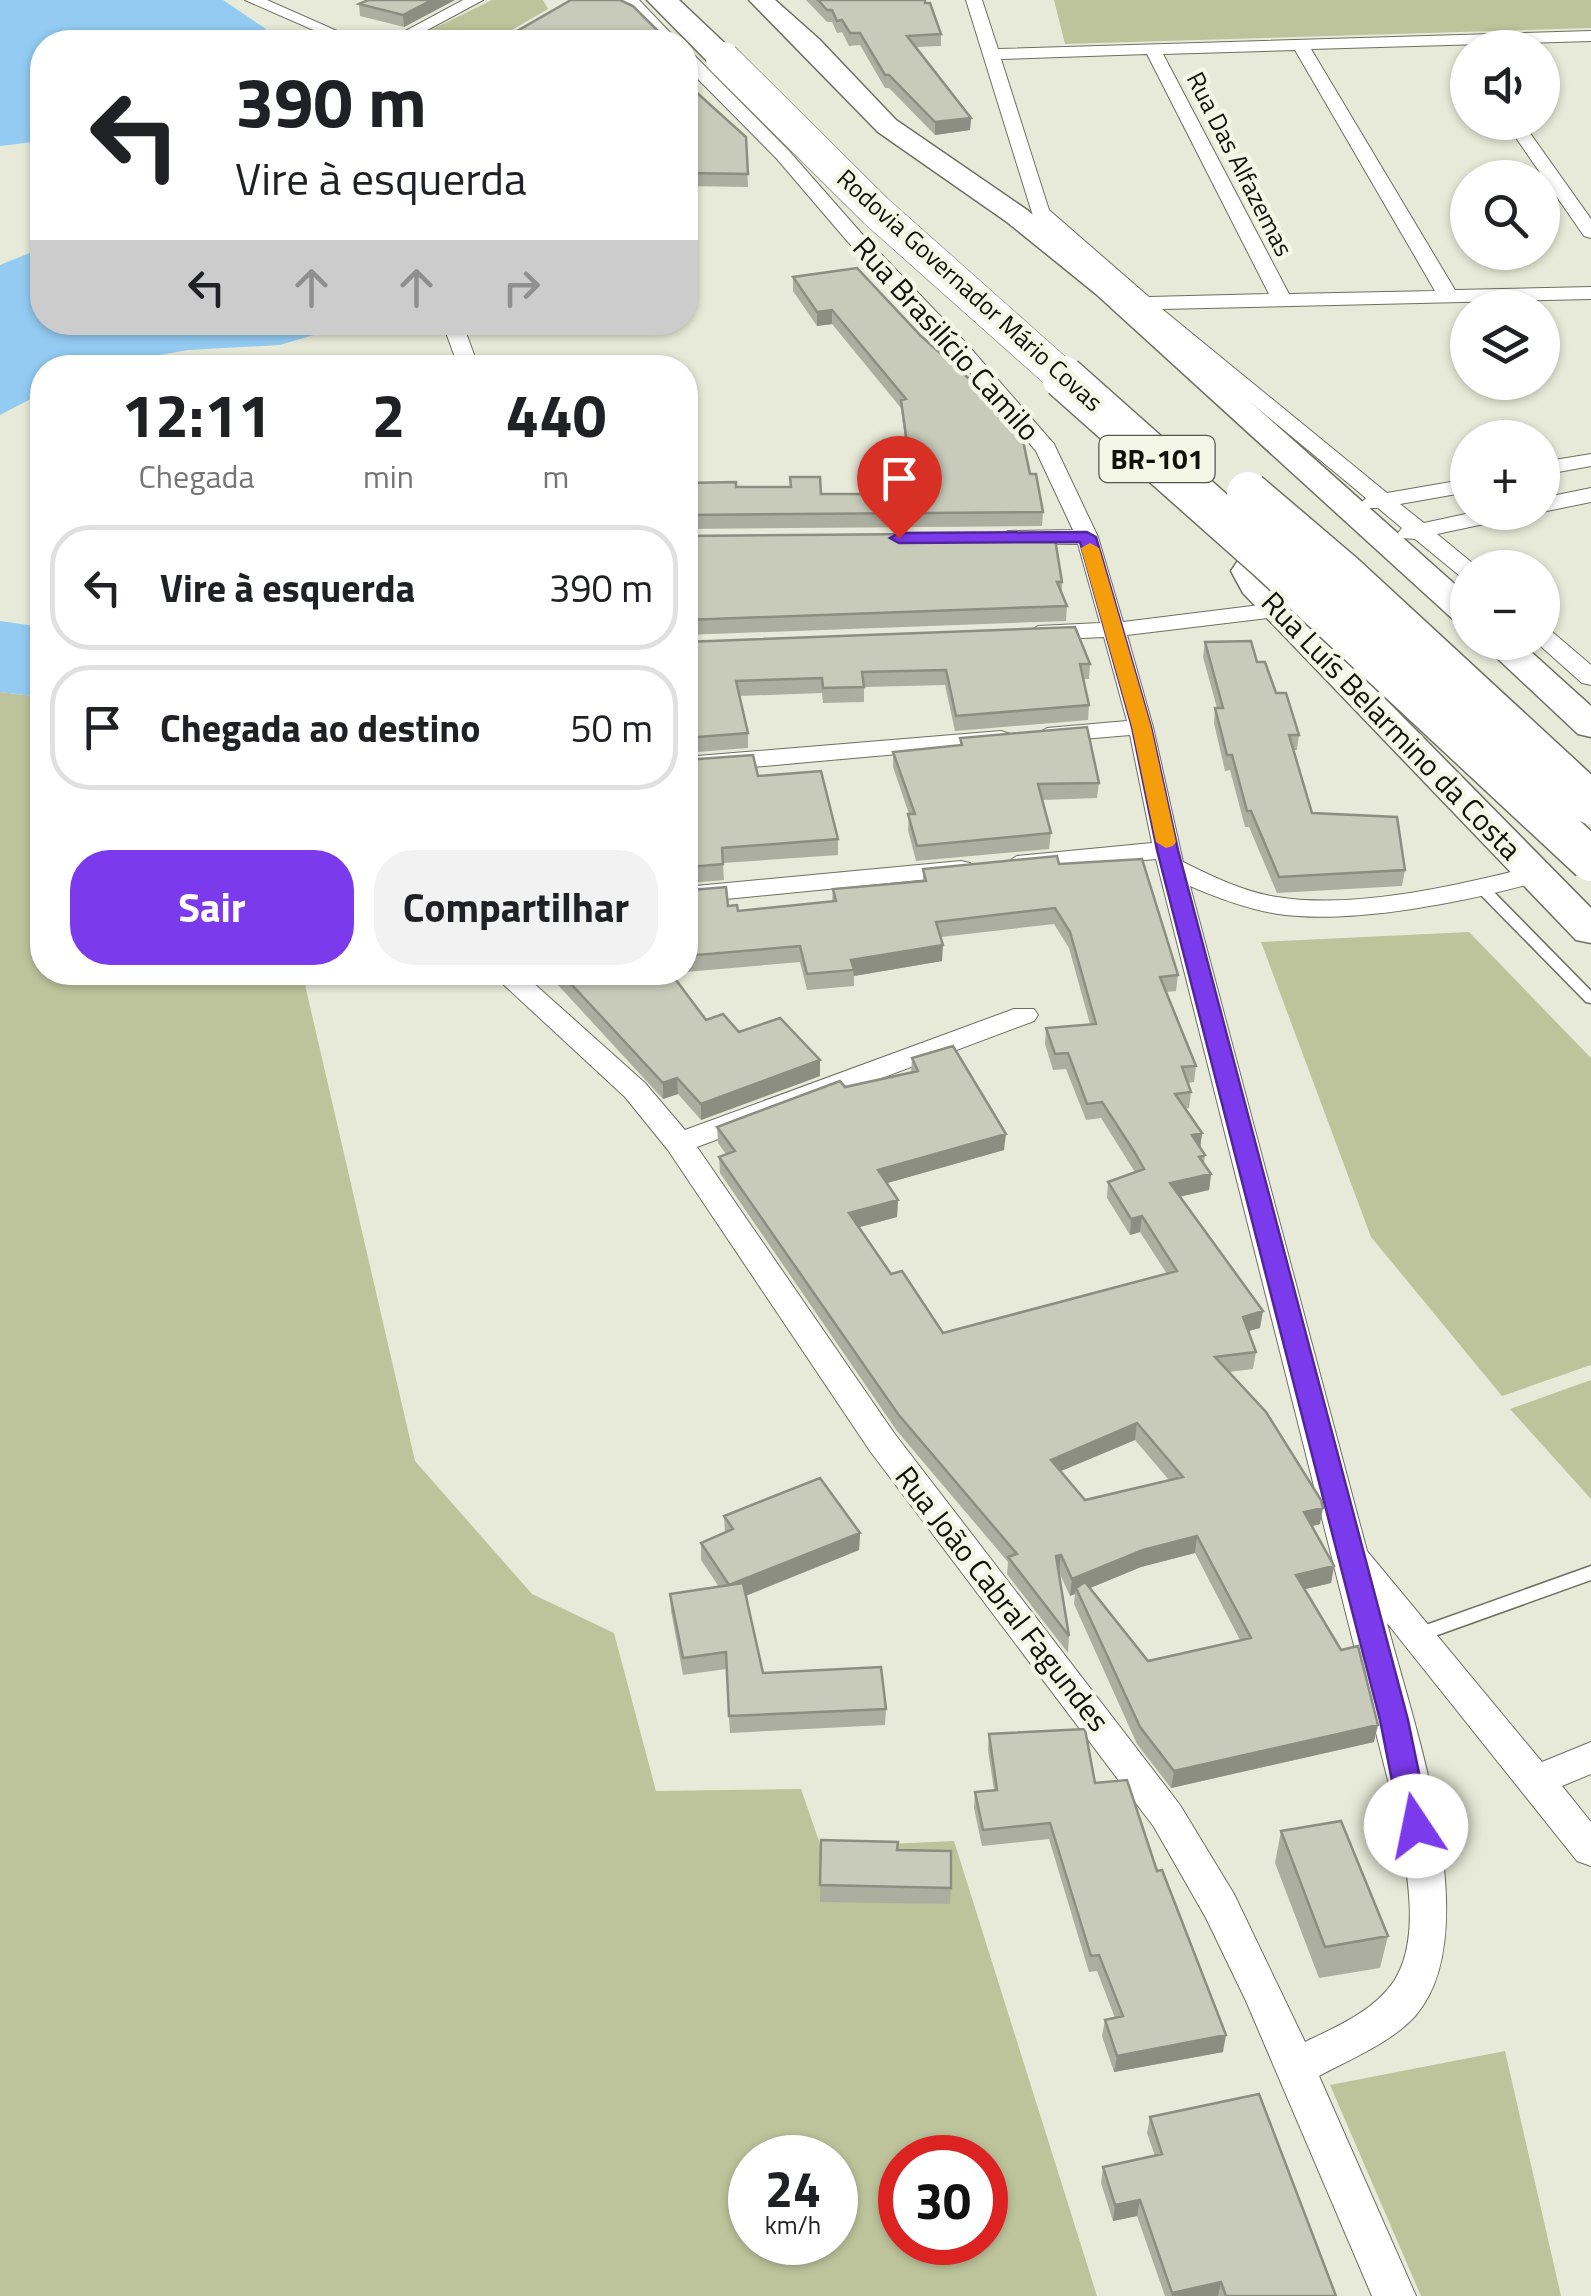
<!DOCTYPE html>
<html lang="pt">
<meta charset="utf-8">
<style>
:root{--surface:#fff;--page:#f2f2f2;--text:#202124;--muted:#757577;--line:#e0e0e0;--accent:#7c3aed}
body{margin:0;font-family:"Titillium Web",sans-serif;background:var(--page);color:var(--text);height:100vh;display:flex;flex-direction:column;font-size:38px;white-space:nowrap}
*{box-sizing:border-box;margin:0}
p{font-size:32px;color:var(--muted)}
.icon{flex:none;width:55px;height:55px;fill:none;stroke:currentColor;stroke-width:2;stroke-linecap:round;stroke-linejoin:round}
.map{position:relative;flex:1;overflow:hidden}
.sheet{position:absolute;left:30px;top:355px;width:668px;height:630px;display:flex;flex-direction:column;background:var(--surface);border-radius:40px;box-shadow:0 2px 8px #0004}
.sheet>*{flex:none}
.hud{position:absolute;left:30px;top:30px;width:668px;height:305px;border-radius:40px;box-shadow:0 2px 8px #0004;background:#fff;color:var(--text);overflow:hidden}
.buttons{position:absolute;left:1450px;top:30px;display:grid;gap:20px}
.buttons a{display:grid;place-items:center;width:110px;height:110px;border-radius:50%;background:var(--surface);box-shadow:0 2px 8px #0004;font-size:50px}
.speed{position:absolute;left:728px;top:2135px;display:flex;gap:20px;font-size:50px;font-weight:700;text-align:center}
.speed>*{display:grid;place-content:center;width:130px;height:130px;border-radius:50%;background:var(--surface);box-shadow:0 2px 8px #0004;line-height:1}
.speed small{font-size:25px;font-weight:400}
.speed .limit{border:15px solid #d22;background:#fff;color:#111}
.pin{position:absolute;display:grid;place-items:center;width:85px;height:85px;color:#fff;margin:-102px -42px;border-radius:50% 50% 50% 0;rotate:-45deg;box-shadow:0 0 10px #0007}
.pin .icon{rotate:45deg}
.me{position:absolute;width:110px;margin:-55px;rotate:349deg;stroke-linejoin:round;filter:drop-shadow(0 0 8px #0008)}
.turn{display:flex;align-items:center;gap:35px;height:210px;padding:0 40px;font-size:45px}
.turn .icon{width:130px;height:130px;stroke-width:2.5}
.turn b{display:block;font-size:70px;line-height:85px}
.lanes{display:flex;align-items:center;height:95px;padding:0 40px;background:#0003;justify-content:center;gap:50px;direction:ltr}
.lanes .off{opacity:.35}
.eta{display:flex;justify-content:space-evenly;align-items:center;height:170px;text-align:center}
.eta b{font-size:60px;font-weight:700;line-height:70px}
.cta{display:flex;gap:20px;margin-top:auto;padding:20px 40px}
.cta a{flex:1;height:115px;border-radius:40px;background:var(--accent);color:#fff;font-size:40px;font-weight:700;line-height:115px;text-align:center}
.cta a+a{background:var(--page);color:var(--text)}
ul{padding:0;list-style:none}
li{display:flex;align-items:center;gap:30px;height:125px;margin:0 20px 15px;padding:0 20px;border:5px solid var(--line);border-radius:40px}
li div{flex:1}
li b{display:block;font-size:38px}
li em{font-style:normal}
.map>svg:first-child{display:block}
.green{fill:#bdc49b;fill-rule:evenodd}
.water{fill:#93cbf2}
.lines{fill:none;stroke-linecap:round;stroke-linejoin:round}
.lane-casing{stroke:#6d7060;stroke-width:3}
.street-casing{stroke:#6d7060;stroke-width:2}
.secondary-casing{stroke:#6d7060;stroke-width:3}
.highway-casing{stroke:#6d7060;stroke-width:3}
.lane{fill:#fff;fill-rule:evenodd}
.street{fill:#fff;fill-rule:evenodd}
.secondary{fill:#fff;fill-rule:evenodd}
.highway{fill:#fff;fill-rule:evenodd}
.highway-bridge-far1-casing{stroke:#6d7060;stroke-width:35;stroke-linecap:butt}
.highway-bridge-casing{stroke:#6d7060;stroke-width:45;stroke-linecap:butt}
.highway-bridge-far1{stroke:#fff;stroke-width:34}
.highway-bridge{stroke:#fff;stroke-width:42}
.wall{fill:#acafa0;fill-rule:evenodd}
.shaded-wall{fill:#8c8e82}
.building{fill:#c8cbba;stroke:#8c8e82;stroke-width:2.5;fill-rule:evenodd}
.route{fill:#7c3aed;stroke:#51269a;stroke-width:2.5}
.slow{fill:#f59e0b}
.labels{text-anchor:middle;stroke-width:9;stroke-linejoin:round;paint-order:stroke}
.far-street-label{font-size:25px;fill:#11110b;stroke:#f4f7e5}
.shield{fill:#f4f7e5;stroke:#55564c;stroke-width:2.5}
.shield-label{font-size:28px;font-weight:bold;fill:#11110b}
.street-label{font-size:30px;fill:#11110b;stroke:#f4f7e5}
</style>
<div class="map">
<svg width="1591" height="2296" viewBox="0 0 1591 2296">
<rect width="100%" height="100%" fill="#e7ead8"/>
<path class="green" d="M492 0H543L548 9 491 42H406Z
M1054 0H1591V28L1065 44Z
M0 692 42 697V972H300L303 976 415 1461 532 1594 614 1633 656 1791 801 1789 821 1847 954 1841 1097 2296H0ZM750 2158H835V2242H750ZM900 2158H985V2242H900Z
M1469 932 1591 1058V1365L1502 1396 1371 1237 1261 942Z
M1591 1380V1499L1510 1409Z
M1505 2051 1561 2296H1421L1330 2085Z"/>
<path class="water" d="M0 0H223L266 29 256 42H42V141L0 146Z
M42 248V322L354 323 280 345 188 350 90 367 42 368V393L0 415V265Z
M0 621 42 627V697L0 692Z"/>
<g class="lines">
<defs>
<path id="lane" d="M1484 886 1489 887 1591 991V1003L1586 1002 1479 893 1477 890Z
M1591 1566V1580L1418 1642 1412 1640 1409 1635 1412 1630Z"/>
<path id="street" d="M245 0H267L362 42H341Z
M463 0H483L405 42H385Z
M622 0H639L679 42H662Z
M966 0H982L998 49 1591 31V41L1311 49 1455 290 1591 287V299L1162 309 1387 493 1468 479V492L1400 504 1424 523 1475 512H1520L1517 517 1437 534 1476 566 1468 568V578L1460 576 1415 539 1401 538 1398 533 1402 528 1378 508H1364L1361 503 1366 498 1168 334 1033 216ZM1295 50 1435 291 1289 294 1163 54ZM1147 54 1269 294 1149 297 1049 210 1001 59Z
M685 51 691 52 789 151 862 234 966 343 1054 444 1098 537 1123 622 1276 603 1288 610 1276 617 1127 635 1153 727 1183 862C1213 877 1244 892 1277 897 1354 910 1460 885 1535 866L1548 874 1544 880C1470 901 1354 925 1278 914 1247 909 1218 898 1190 886L1367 1551 1542 1762 1591 1742V1774L1562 1786 1591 1822V1866L1577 1861 1387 1623C1412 1720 1488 1931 1416 2015 1391 2043 1352 2058 1319 2076L1416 2296H1372L1246 2001 1206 1918 1154 1827 870 1451 668 1150 625 1097 490 972H521L645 1083 685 1130 1014 1009H1034L1038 1015 1034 1021 697 1147 894 1433 1180 1805 1234 1894 1305 2042C1336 2027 1374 2011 1394 1981 1422 1938 1406 1867 1398 1820L1156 859 1017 872 1004 864 1017 856 1152 843 1130 735 1047 742 1035 735 1047 728 1127 721 1104 637 1038 640 1026 633 1038 626 1100 623 1078 544 1000 543 997 538 1008 531 1073 530 1036 451 952 351 848 242 777 159 685 66Z
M1505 122H1522L1591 219V238L1584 236Z
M442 322H462L479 368H459Z
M1591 454V466L1542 475V462Z
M1591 488V502L1542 512V498Z
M1542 628 1550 630 1591 665V685L1582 683 1536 642H1542Z
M1001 731 1010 734 1014 739 1010 744 685 773V757Z
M961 861 970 863 974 869 970 875 685 903V887Z"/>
<path id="secondary" d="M749 0H775L819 39 896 120 1027 210 1116 282 1468 596V625L1456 622 1096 294 1007 222 878 132Z
M1302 542 1314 545 1319 552 1314 559 1266 570 1270 582 1591 908V943L1576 940 1243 593 1231 571 1241 556Z
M1480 642H1520L1591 706V737L1578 734Z"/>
<path id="highway" d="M647 0H679L734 52 738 59 734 66H712Z"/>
</defs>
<use href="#lane" class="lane-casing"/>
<use href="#street" class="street-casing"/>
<use href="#secondary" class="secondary-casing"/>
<use href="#highway" class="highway-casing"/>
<use href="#lane" class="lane"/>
<use href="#street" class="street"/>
<use href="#secondary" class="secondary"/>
<use href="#highway" class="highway"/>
<defs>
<path id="highway-bridge-far1" d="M723 59 876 211 1066 380"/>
<path id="highway-bridge" d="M1063 377 1269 560 1591 860
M1248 493 1343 574 1591 803"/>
</defs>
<use href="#highway-bridge-far1" class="highway-bridge-far1-casing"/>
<use href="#highway-bridge" class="highway-bridge-casing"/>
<use href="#highway-bridge-far1" class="highway-bridge-far1"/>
<use href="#highway-bridge" class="highway-bridge"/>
</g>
<path class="wall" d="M368 0H455L404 27 360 16 359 4Z
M806 0H925L941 34V46L916 47 971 118 970 130 935 135 889 88H885L860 45 849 46 842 32 837 33 832 22H827Z
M685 82 746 137 748 187 685 186Z
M793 277 1030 474 1043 512 1042 526 685 529V483L821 494H877L911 486 901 408 832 324 817 326 793 291Z
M685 536 1062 582V593L1067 606 1066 621 685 635Z
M685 642 1090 664 1089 679H1083L1089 705 1088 720 955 731 945 685 864 687V702L823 703 822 693 739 696 748 733V748L685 753Z
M1205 642 1257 662 1299 735 1297 750H1294L1312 813 1405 870 1402 886 1277 893 1249 827H1245L1230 770 1225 771 1214 723 1215 708H1217L1203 657Z
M960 738 1099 783 1097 798 1042 800 1051 833 1049 849 916 861 908 830 909 814 893 767V752L960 746Z
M685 760 758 776 838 839V855L723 863 724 880 690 883 689 868H685Z
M1059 864 1178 975 1176 991 1166 992 1196 1066 1194 1082 1188 1083 1191 1092 1189 1108 1185 1109 1202 1133 1200 1148 1205 1155 1204 1164 1211 1174 1209 1190 1180 1197 1260 1328 1248 1331 1256 1352 1253 1369 1229 1372 1320 1524 1312 1526 1334 1566 1331 1583 1305 1589 1374 1742 1171 1788 1137 1744 1074 1604 1075 1594 1070 1596 1059 1572 1069 1636 1068 1653 1007 1574 1008 1562 897 1431 720 1173 719 1157 726 1154 718 1143 717 1127 845 1087 911 1073 912 1058 1004 1150 887 1183 898 1200 897 1217 859 1227 891 1274 943 1333 1167 1274 1140 1232 1130 1235 1107 1198 1108 1182 1135 1172 1133 1169 1101 1118 1086 1120 1066 1069 1053 1070 1045 1044 1046 1028 1090 1024 1069 948 1054 924 941 937 942 961 854 976V986L807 990 800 962 685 972V908L692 907V890L738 911 832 901 833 889 923 881V869ZM1135 1440 1169 1480 1085 1500 1061 1471ZM1195 1553 1240 1640 1148 1661 1090 1588 1141 1567Z
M546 972H683L671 974 706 1020 739 1032 820 1076 701 1120 678 1094 663 1099Z
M724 1516 860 1533 859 1550 746 1596 763 1673 886 1709 885 1725 730 1733 726 1669 683 1675 671 1611 670 1594 719 1587 701 1560V1543L725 1533Z
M989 1734 1095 1783 1157 1871 1223 2052 1114 2072 1102 2036 1105 2020 1115 2018 1097 1971 1089 1972 1049 1839 982 1846 974 1808 975 1792 994 1790 988 1750Z
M1281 1831 1388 1936 1380 1968 1319 1978 1275 1863Z
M821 1840 897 1850 951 1888 950 1904 820 1902Z
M1150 2117 1321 2260 1336 2296H1165L1137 2216 1113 2221 1101 2183 1103 2167 1155 2156 1147 2133Z"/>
<path class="shaded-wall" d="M432 0H455L404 27 403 15Z
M971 118 970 130 935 135V122Z
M832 310V324L817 326V312Z
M943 945 942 961 854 976 851 960Z
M820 1060V1076L701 1120V1104Z
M677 1078 678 1094 663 1099V1083Z
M1202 1133 1200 1149 1192 1135Z
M1006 1134 1004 1150 877 1186 878 1170Z
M1211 1174 1209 1190 1168 1199 1170 1183Z
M898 1200 897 1217 849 1230V1213Z
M1142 1216 1140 1232 1130 1235 1131 1219Z
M1263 1311 1260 1328 1241 1333 1243 1317Z
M1137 1423 1135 1440 1049 1476 1051 1460Z
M1323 1508 1320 1524 1301 1529 1304 1512Z
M860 1533 859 1550 730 1602 729 1585Z
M1197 1536 1195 1553 1141 1567 1078 1593 1076 1588 1075 1594 1070 1596 1072 1579 1143 1550Z
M1061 1555 1059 1572 1054 1573 1056 1556Z
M1334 1566 1331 1583 1293 1592 1296 1575Z
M1378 1725 1374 1742 1171 1788 1174 1771Z
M1226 2035 1223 2052 1114 2072 1117 2056Z
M1140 2200 1137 2216 1113 2221 1115 2205Z
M1221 2282 1218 2296H1172V2293Z"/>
<path class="building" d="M368 0H432L403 15 359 4Z
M571 0H620L633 6 660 33 662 42H498Z
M818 0H925V3H930L941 34 907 36 971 118 935 122 889 75H885L860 33H850L842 20 837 21 832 10H827Z
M685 82 746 137 748 174 685 173Z
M857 268 921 336 993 400 1021 431 1030 474H1036L1043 512 685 515V483L736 482V487H791L790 477H820L821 494H878V486H913L901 400 906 399 832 310 817 312 793 277Z
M1047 533 1048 539H1055L1062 582H1057L1067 606 685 620V536Z
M1075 627 1090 664H1080L1089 705 956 716 946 670 862 672 864 687 823 688 822 678 736 681 748 733 685 738V642Z
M1251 641 1257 662H1265L1276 693H1286L1299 735H1289L1312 813 1397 817 1405 870 1279 877 1251 811H1247L1232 755H1227L1215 708H1223L1205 642Z
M1087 727 1099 783 1038 784 1051 833 917 846 908 814H915L893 752 962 745 960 738Z
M753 755 758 776 821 771 838 839 722 848 723 864 690 867 688 852H685V760Z
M1057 856 1059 864 1142 859 1178 975 1160 977 1196 1066 1182 1067 1191 1092 1175 1094 1202 1133 1192 1135 1205 1155 1199 1157 1211 1174 1170 1183 1263 1311 1243 1317 1256 1352 1215 1357 1266 1412 1321 1500 1323 1508 1304 1512 1334 1566 1296 1575 1341 1650 1358 1646 1378 1725 1174 1771 1140 1727 1076 1588 1085 1582 1148 1661 1251 1638 1197 1536 1143 1550 1072 1579 1061 1555 1056 1556 1069 1636 1008 1557 1017 1554 898 1414 719 1157 735 1151 717 1127 840 1081 845 1087 918 1071 912 1058 953 1046 1006 1134 878 1170 898 1200 849 1213 891 1274 902 1271 943 1333 1177 1271 1142 1216 1131 1219 1108 1182 1144 1169 1135 1153 1102 1102 1087 1104 1068 1053 1055 1054 1046 1028 1096 1024 1070 932 1055 908 936 922 943 945 851 960 854 970 807 974 800 946 685 956V908L693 907 692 890 726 887 728 906 737 905 738 911 836 901 833 889 926 881 923 869ZM1137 1423 1183 1477 1085 1500 1051 1460Z
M560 972H670L706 1020 723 1014 739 1032 780 1018 820 1060 701 1104 677 1078 663 1083Z
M820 1478 860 1533 729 1585 701 1543 733 1529 724 1516Z
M743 1583 763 1673 881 1667 886 1709 729 1716 726 1652 683 1658 670 1594Z
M1085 1729 1095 1783 1127 1780 1157 1871 1162 1870 1226 2035 1117 2056 1105 2020 1123 2016 1099 1955 1091 1956 1050 1823 983 1830 975 1792 997 1790 989 1734Z
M1341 1821 1388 1936 1325 1947 1281 1831Z
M821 1840 898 1842 897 1850 951 1851V1888L820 1885Z
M1259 2094 1336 2296H1226L1221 2282 1172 2293 1140 2200 1115 2205 1103 2167 1162 2154 1150 2117Z"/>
<path class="route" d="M1087 532 1096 537 1151 727 1178 850 1408 1720 1430 1826 1426 1835 1416 1839 1405 1835 1401 1826 1380 1720 1157 850 1132 727 1080 542 899 543 890 538 899 533Z"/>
<path class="slow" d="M1090 543 1099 548 1151 727 1176 842 1173 846 1166 848 1156 842 1132 727 1081 548Z"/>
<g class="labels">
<g class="far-street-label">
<text transform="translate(1240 164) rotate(63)" y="9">Rua Das Alfazemas</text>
<text transform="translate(970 290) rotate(42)" y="9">Rodovia Governador Mário Covas</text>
</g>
<rect class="shield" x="1099.5" y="436" width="115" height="46" rx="8"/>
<g class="shield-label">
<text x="1157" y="469">BR-101</text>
</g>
<g class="street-label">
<text transform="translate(946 339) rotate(48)" y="10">Rua Brasilício Camilo</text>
<text transform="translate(1391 726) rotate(46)" y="10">Rua Luís Belarmino da Costa</text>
<text transform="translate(1002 1599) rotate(52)" y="10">Rua João Cabral Fagundes</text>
</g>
</g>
</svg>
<div class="buttons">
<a><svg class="icon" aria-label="sound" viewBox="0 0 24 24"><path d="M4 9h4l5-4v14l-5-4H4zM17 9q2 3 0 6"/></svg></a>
<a><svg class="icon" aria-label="search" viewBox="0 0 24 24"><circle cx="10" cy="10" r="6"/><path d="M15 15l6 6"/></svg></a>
<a><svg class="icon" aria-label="layers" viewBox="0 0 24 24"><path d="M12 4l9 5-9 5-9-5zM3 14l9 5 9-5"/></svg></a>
<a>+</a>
<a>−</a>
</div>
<div class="speed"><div>24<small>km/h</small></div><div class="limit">30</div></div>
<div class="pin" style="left:899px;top:538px;background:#d93025"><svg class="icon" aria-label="arrive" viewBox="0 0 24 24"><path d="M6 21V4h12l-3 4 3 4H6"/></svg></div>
<svg class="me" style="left:1416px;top:1826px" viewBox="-20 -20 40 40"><circle r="19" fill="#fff"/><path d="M0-13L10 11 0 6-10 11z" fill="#7c3aed"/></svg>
<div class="hud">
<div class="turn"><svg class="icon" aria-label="left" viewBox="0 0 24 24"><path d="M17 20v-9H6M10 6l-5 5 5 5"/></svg><div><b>390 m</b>Vire à esquerda</div></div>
<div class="lanes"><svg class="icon" aria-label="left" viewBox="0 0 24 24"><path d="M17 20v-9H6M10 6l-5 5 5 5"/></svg><svg class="icon off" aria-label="ahead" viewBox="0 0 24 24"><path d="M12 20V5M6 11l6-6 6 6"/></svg><svg class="icon off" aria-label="ahead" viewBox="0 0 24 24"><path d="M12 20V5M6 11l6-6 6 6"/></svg><svg class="icon off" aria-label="right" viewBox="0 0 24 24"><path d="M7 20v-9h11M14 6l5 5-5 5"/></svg></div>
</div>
<section class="sheet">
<div class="eta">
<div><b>12:11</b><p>Chegada</p></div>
<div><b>2</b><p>min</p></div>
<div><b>440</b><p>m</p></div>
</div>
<ul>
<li><svg class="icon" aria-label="left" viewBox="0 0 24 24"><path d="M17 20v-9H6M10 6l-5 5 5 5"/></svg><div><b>Vire à esquerda</b></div><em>390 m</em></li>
<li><svg class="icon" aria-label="arrive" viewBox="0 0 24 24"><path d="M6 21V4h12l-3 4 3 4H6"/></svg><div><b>Chegada ao destino</b></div><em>50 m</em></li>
</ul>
<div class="cta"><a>Sair</a><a>Compartilhar</a></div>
</section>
</div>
